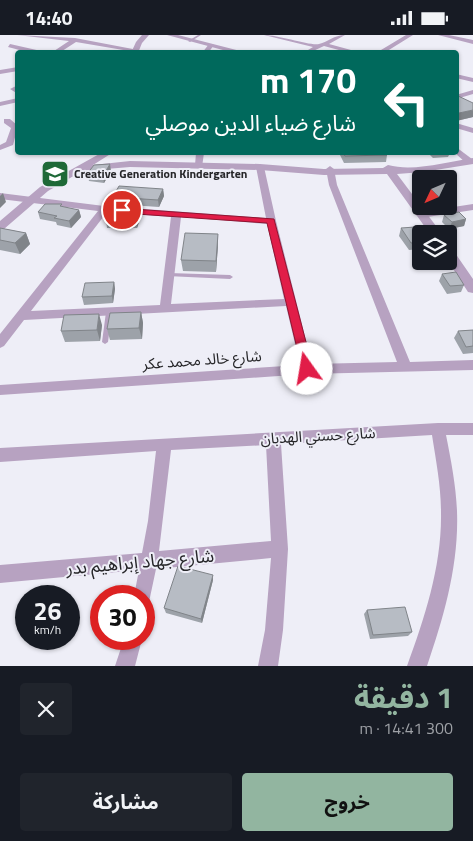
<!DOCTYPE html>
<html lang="ar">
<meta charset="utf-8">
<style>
:root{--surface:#171b24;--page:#20242c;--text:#f1f3f6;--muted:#9ea1a6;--accent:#92b5a0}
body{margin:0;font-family:"Titillium Web","Noto Sans Arabic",sans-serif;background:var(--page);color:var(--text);direction:rtl;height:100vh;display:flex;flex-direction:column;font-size:19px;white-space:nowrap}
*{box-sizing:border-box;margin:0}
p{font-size:16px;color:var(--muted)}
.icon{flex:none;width:28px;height:28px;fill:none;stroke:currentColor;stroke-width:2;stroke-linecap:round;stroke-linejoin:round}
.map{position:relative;height:631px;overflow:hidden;direction:ltr}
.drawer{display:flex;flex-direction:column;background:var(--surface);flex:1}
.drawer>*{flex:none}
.top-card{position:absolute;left:15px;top:15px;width:444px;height:105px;border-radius:5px;box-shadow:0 1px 4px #0004;direction:rtl;background:#00695c;color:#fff;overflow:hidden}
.needle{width:32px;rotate:226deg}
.fabs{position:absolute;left:412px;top:135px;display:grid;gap:10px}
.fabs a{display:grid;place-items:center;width:45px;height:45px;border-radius:5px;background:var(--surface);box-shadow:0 1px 4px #0004;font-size:25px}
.speed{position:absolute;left:15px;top:550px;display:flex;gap:10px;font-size:25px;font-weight:700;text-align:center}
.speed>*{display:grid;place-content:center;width:65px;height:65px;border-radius:50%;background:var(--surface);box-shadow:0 1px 4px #0004;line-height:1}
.speed small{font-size:12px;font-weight:400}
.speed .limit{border:8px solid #d22;background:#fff;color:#111}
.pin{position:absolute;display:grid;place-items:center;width:42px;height:42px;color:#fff;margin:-21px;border:2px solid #fff;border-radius:50%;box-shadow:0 1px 5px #0007}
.me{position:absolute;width:55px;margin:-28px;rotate:347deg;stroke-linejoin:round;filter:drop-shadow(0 0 4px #0008)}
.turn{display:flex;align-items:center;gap:18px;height:105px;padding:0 20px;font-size:22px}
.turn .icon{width:65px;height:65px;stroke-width:2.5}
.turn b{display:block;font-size:35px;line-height:42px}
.round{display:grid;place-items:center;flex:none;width:52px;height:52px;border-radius:5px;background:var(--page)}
.head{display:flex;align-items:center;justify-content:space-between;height:85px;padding:0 20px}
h1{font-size:30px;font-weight:700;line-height:38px;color:var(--accent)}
.action{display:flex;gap:10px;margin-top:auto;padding:10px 20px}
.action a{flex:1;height:58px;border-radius:5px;background:var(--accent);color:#111;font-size:20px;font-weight:700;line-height:58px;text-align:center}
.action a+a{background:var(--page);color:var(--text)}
.status{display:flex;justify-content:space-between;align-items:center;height:35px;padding:0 25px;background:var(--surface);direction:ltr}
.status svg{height:14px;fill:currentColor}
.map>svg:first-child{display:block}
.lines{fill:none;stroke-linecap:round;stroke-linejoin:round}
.service{fill:#b7a2c1;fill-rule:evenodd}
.minor{fill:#b7a2c1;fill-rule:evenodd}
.tertiary{fill:#b7a2c1;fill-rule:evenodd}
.wall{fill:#9da2a9}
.shaded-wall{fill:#808489}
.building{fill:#b7bcc4;stroke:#808489}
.route{fill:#e11d48;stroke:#92132f}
.labels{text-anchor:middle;stroke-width:4;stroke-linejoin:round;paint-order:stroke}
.far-poi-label{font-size:12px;font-weight:bold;fill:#262629;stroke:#eeeef7;text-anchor:start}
.street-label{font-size:15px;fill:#262629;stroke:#eeeef7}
.near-street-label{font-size:18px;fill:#262629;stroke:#eeeef7}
</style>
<div class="status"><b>14:40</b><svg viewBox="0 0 49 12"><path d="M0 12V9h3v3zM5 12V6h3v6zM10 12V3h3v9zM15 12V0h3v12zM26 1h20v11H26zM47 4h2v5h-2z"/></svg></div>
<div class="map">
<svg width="473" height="631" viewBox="0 0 473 631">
<rect width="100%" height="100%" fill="#eeeef7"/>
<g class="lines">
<path class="service" d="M198 0H201L190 7 188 6Z
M169 238 230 240 233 242 230 244 167 241 166 240Z
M109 275 112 277 108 307 105 309 102 307 106 277Z"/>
<path class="minor" d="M17 0 75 3 138 15 135 17 76 7 59 18H51L69 6Z
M264 0C279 0 310 11 319 9 328 7 334 0 345 0L329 9 362 18H350L324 11 311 17 308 15 313 12Z
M406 0H413L384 18H376Z
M438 0H449L473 5V9Z
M10 9 41 16 44 18H31L8 12Z
M209 9 214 10 208 18H202Z
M18 32V36L0 39V35Z
M456 39 473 43V47L456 43Z
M18 50V59L10 54Z
M473 55V59L456 64V60Z
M18 63V67L0 71V67Z
M4 84H10L18 91 13 110 0 115V110L6 107 11 93 4 88Z
M456 88 473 93V98L456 93Z
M456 112 472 124V128H466L455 118Z
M196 118H204L202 132 195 130Z
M260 129 264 132 276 186 312 329 397 327 329 150 326 134 330 131 334 134 337 150 410 327 473 325V335L307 339 0 360V350L300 330 286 271 24 285 4 311 0 313V299L98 176 0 164V158L104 171 266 183 256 132ZM107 177 171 182 160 270 31 276ZM181 182 267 189 284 264 171 269Z
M473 169V175L421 183 416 180 421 177Z
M438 388H473V400H446C451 425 456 451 457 476 459 530 444 581 427 631H407C425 582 442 530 441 477 441 451 436 426 432 400L281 409 288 514 283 595 278 631H258L265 595 271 523 156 534 149 567 144 570V561H134L139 535 0 548V530L142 518 148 486 156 416 0 427V413ZM266 410 271 506 159 516 171 415Z
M124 604H142L135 631H115Z"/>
<path class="tertiary" d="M142 0H149L142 8 138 18H131L136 7Z
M167 0H178L248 18H234Z
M101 118H112L93 130 130 126 260 129 324 134 383 133 388 130C413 137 447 127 473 123V129L423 137 397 139 442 199H430L387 139 324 140 260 135 130 132 82 136 48 156 4 194 0 196V186L40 152Z
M449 214 453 215 473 244V258L468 257 448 226Z"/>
</g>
<path class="wall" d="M456 60 473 82 456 86Z
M339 118H386L387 120 386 127 344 128Z
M428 118H450L448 122 433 123Z
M111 136 104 148 89 146 87 139Z
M163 154 164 161 159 172 115 169 113 162Z
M63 172 79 175 81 182 71 193 57 190 56 187 40 184 38 177Z
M444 180 466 184 464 191 449 194 442 187Z
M140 184 137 193H107L106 185Z
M0 193 26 198 30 209 20 219 0 215Z
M401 193 421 199V214L409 215 399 201Z
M218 199V210L216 237 183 236 181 225Z
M442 239 464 250 461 257 447 259 439 246Z
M114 247 115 254 113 268 84 270 82 262Z
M141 277 143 288 142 304 110 305 107 294Z
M102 290 100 306 65 307 61 296Z
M473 295V318L463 319 454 303 458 296Z
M213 545 202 588 166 578 164 573Z
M367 575 412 597 408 601 370 604 364 579Z"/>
<path class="shaded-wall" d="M473 75V82L456 86 459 78Z
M110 129 111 136 104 148 103 141Z
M163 154 164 161 159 172 158 165Z
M3 158 6 167 0 173V161Z
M79 175 81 182 71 193 69 186Z
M138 177 140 184 137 193 136 186Z
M466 184 464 191 449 194 452 187Z
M430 192 428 199H422Z
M26 198 30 209 20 219 15 208Z
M218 199V210L216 237V226Z
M114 247 115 254 113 268 112 261Z
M141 277 143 288 142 304 139 293Z
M99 279 102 290 100 306 97 295Z
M213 540V545L202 588 201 584Z"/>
<path class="building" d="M456 60 473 68V75L459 78 456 77Z
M343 118H386L387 120 345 121Z
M110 129 103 141 87 139 94 130Z
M119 151 163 154 158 165 113 162Z
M45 169H62L60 171 79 175 69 186 54 183 57 181 38 177Z
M109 176 138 177 136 186 106 185Z
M459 177 466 184 452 187 444 180Z
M429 191 430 192 421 200V207L411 208 401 193Z
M0 193 26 198 15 208 0 205Z
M185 198 218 199 216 226 181 225Z
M456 237 464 250 450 251 442 239Z
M114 247 112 261 82 262 85 248Z
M141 277 139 293 107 294 110 278Z
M99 279 97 295 61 296 64 280Z
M473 295V311L466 312 458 296Z
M178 531 213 540 201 584 164 573Z
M405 572 412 597 373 600 367 575Z"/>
<path class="route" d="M119 173 274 184 313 334 312 337 307 339 302 334 267 188 122 178 119 177Z"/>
<defs>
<symbol id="school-square" viewBox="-11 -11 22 22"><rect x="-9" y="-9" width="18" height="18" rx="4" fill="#1e6937" stroke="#eeeef7"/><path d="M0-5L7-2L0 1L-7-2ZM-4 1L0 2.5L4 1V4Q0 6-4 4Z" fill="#fff"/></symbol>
</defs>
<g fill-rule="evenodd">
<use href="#school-square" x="39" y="123" width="32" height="32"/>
</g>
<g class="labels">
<g class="far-poi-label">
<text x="74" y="143">Creative Generation Kindergarten</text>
</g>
<g class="street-label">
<text transform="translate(202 325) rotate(-4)" y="5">شارع خالد محمد عكر</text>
<text transform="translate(318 401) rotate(-3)" y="5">شارع حسني الهدبان</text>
</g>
<g class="near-street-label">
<text transform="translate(140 527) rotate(-5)" y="6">شارع جهاد إبراهيم بدر</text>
</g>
</g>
</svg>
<div class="fabs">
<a><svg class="needle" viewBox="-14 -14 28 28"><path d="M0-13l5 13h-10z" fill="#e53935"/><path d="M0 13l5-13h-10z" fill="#9ea1a6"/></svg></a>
<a><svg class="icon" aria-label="layers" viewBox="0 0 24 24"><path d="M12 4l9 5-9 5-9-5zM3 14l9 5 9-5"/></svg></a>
</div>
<div class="speed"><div>26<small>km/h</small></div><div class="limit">30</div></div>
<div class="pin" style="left:122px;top:175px;background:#d93025"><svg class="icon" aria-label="arrive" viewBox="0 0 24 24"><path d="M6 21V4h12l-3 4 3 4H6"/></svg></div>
<svg class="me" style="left:307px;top:334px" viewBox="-20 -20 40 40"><circle r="19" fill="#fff"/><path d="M0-13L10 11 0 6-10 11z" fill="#e11d48"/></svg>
<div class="top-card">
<div class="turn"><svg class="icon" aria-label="left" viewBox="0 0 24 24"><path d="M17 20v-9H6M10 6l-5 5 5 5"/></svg><div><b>170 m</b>شارع ضياء الدين موصلي</div></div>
</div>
</div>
<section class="drawer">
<div class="head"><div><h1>1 دقيقة</h1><p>300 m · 14:41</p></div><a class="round"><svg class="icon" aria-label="close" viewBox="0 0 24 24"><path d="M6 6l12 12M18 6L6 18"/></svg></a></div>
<div class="action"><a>خروج</a><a>مشاركة</a></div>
</section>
